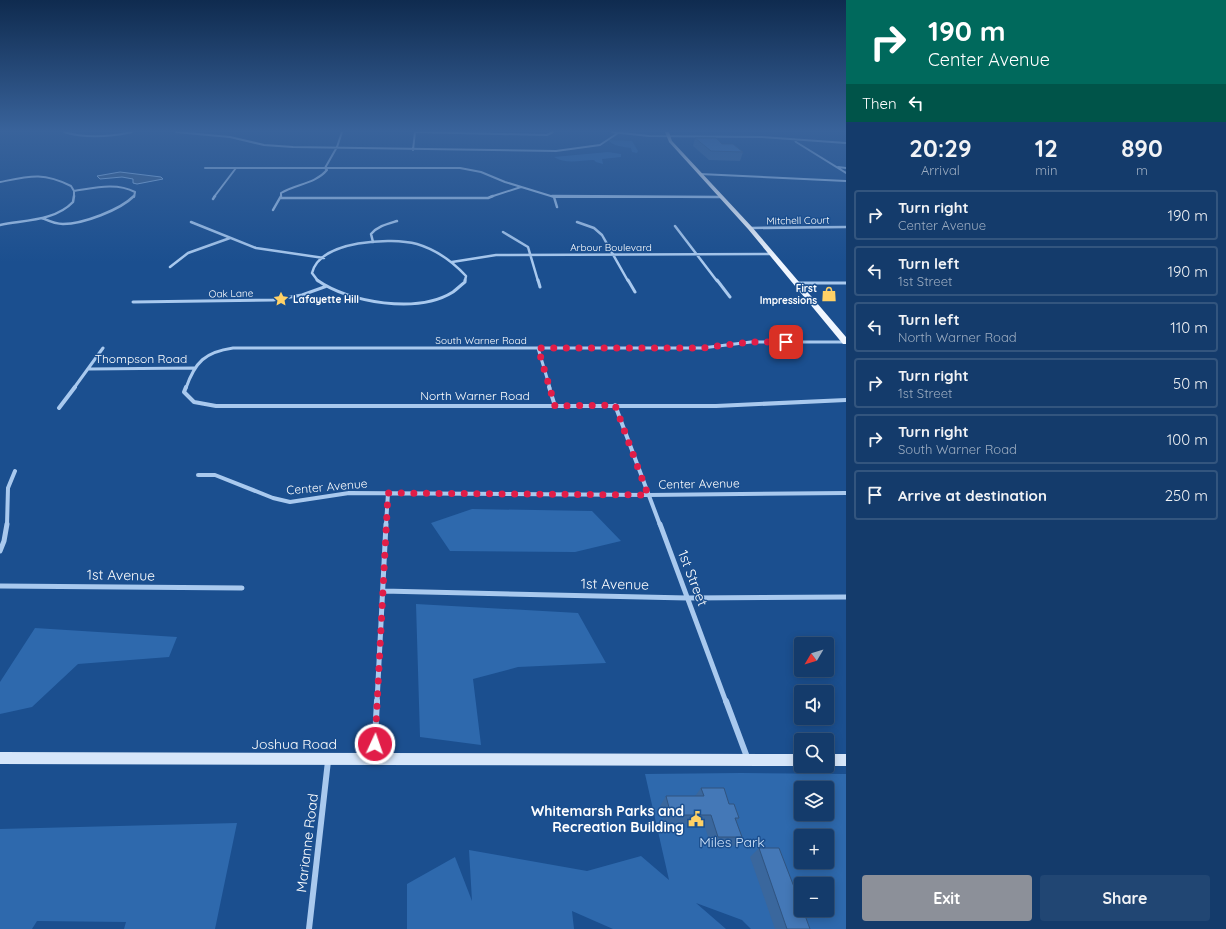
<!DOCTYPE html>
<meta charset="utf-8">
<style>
:root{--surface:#143b6b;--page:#214673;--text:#f1f3f6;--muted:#9dadc1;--line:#33557e;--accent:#8c9099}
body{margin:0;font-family:Quicksand,sans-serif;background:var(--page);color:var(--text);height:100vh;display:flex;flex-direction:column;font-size:15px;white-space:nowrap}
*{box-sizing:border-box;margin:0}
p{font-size:13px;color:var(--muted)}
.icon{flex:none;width:22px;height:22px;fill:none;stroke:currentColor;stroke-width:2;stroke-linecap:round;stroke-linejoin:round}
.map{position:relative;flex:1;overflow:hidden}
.panel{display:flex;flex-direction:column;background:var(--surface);width:380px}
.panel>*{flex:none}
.hud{background:#00695c;color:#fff;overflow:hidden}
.needle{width:26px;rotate:232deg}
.buttons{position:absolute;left:794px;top:637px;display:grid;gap:8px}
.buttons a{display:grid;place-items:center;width:40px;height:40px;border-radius:4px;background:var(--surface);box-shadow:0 2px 10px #0003,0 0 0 1px var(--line);font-size:20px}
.pin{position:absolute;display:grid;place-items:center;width:34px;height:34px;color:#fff;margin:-17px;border-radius:8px;box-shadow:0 2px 6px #0006}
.me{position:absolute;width:44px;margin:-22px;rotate:3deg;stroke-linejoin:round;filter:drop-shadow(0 0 3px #0008)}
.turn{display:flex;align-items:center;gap:14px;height:84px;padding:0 16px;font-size:18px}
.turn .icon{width:52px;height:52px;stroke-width:2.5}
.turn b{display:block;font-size:28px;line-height:34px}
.then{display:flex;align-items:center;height:38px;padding:0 16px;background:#0003;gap:8px;font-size:15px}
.eta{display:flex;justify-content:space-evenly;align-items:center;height:68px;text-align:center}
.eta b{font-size:24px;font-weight:800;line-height:28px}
.cta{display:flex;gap:8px;margin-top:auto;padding:8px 16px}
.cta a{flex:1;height:46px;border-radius:4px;background:var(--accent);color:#fff;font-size:16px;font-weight:800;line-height:46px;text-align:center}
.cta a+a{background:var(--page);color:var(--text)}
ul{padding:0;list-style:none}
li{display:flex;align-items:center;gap:12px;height:50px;margin:0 8px 6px;padding:0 8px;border:2px solid var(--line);border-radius:4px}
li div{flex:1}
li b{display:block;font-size:15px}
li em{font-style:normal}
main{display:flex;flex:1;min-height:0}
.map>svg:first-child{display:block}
.green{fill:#2e69ad;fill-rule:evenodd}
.water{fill:#3c6290;stroke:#9cc4f0}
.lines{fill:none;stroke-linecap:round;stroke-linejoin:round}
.street-far5{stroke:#a9c9ee;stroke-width:2}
.street-far4{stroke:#a9c9ee;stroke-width:2.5}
.street-far3{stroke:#a9c9ee;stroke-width:3}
.street-far2{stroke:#a9c9ee;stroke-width:4}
.street-far1{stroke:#a9c9ee;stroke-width:5}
.street{stroke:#a9c9ee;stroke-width:6}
.secondary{fill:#d6e6fa;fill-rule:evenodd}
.primary{fill:#f0f6ff;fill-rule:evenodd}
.wall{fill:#3a679d}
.building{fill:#4478b7;stroke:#305480}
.route{stroke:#e11d48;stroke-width:7;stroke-dasharray:0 12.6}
.labels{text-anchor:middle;stroke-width:3;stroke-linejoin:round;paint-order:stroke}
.far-street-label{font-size:10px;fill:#fff;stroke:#1b4f8f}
.far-poi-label{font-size:10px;font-weight:bold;fill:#fff;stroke:#1b4f8f;text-anchor:end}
.street-label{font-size:12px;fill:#fff;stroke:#1b4f8f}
.near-street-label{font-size:14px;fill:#fff;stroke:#1b4f8f}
.near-poi-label{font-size:14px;font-weight:bold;fill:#fff;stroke:#1b4f8f;text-anchor:end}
.near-park-label{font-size:14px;fill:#cfe3fa;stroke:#1b4f8f}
</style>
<main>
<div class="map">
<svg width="846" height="929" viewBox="0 0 846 929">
<rect width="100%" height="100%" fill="#1b4f8f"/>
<path class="green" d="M608 140 632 141 638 151 637 153 632 152 631 148C624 147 613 146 608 140Z
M608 152 621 154V157L602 159 603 164 596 162 594 160C580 160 567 165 554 157Z
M472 509 592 511 621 541 575 552 450 551 431 523Z
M416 604 578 613 606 663 518 667 473 679 481 745 420 737Z
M35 628 177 637 169 657 78 664 32 707 0 714V682Z
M741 773 846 774V929H751L742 920 696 903 726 929H613L572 911 574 929H407V884L455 857 472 901 469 850 587 871 641 856 669 880 645 774ZM801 788H827V814H801ZM801 836H827V862H801ZM801 884H827V910H801Z
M237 823 215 929H124L126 922 37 921 32 929H0V829Z"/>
<path class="water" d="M120 172 161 177 163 179 137 184 133 183V179L122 177 100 179 97 176Z"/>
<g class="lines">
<path class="street-far5" d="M64 132C87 139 109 137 132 132
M176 132 230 137 264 145 293 147 556 151 600 145 618 133
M415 132 547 135 553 132
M612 132 649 136 762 137 846 143
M794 139 796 142 846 173
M413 150 415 132
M838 167 846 168
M205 168H460L481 172 505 182 554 197H721
M700 174 846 181
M0 182C30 176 43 172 71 186L74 191V197
M74 191C94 188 116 182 135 192L134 197
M214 197 236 168
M281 197V193C296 184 315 184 327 170L325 168 337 147 342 132
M490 197 521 187"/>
<path class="street-far4" d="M552 196 721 197
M554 197 557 207
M281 198H488L493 196
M213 199 215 196
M273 210 281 196
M42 218C49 221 55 224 63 224 83 224 120 210 134 196
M191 222 256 248 324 258
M577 222 594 228 602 235 628 281
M0 225C24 220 55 221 73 202L74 196
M675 226 717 281
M750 228 846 227
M503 232 528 247 538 281
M373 242 371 234C378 226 387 224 397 221
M452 262 496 255 771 254
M170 267 188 253 230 238
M318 281 312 273C320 240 392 237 417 244 437 250 453 262 466 276L465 281"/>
<path class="street-far3" d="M317 280C349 303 418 314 453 292 457 289 461 285 465 282V280
M538 280 540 287
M628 280 635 292
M717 280 730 297
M797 283H846
M133 302 273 300 302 295 327 286
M538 348 550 388
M88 369 194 368
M74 388 103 348
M186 388C195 362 205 352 233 348H702L751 342H846"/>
<path class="street-far2" d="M186 387 184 392 194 402 216 406H716L846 400
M549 387 555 406
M615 405 660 525
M59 408 75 387
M198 475H215L273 498 290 502 349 493 648 495 846 493
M7 525 8 488 15 471
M386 525 388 493"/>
<path class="street-far1" d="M660 524 726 702
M0 551 4 541 7 524
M0 586 242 588
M383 591 687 598 846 597
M377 702 386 524"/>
<path class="street" d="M726 701 747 757
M374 757 377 701
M309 929 328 761"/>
<path class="secondary" d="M0 752 801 754V766L0 764Z
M827 754H846V766H827Z"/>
<path class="primary" d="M665 132H669L672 141 752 227 846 337V344H843L748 229 669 142Z"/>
</g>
<path class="wall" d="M695 138 722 144 743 152 740 161 709 160 693 146Z
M701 788 729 804 739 818 736 822 742 837 734 846H711L704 824H665L660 806 666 796H695Z
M759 848 810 929H775L750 857Z"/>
<path class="building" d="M695 138H716L722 144H733L743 152 711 151Z
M701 788H724L729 804H734L739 818H735L742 837H718L711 815H671L666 796H704Z
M759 848H779L801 905V910H803L810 929H787Z"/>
<linearGradient id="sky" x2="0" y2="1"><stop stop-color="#0f2b4f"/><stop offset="0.5" stop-color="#39639b"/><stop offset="1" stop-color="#39639b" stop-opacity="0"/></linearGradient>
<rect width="846" height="262" fill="url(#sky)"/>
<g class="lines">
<path class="route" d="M375 744 388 493 648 495 615 405 555 406 538 348H702L751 342H786"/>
</g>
<defs>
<symbol id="shop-bare" viewBox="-9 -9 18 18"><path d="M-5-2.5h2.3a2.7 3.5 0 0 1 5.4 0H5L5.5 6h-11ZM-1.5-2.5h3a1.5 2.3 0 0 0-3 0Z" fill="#ffd166" stroke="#1b4f8f" stroke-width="2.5" paint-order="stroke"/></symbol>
<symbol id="sight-bare" viewBox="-9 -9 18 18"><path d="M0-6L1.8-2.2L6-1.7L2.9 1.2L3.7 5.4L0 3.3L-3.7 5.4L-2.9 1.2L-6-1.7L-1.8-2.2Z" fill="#ffd166" stroke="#1b4f8f" stroke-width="2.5" paint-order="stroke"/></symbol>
<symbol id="civic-bare" viewBox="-9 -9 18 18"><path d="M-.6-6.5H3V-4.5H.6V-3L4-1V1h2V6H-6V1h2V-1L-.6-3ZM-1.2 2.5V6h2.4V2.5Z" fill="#ffd166" stroke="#1b4f8f" stroke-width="2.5" paint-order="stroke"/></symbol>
</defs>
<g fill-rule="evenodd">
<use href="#shop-bare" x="818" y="283" width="22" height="22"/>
<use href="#sight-bare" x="270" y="288" width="22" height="22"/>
<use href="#civic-bare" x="685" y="808" width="22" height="22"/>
</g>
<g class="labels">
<g class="far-street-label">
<text transform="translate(798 220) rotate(-1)" y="4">Mitchell Court</text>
<text x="611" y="251">Arbour Boulevard</text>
<text transform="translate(231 293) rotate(-1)" y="4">Oak Lane</text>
<text x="481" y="344">South Warner Road</text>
</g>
<g class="far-poi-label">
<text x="817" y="292">First<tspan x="817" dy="12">Impressions</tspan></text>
<text x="293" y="303" text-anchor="start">Lafayette Hill</text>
</g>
<g class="street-label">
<text x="141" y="363">Thompson Road</text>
<text x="475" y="400">North Warner Road</text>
<text transform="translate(699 484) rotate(-1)" y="4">Center Avenue</text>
<text transform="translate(327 487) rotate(-5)" y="4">Center Avenue</text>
</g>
<g class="near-street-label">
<text transform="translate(121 575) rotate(1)" y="5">1st Avenue</text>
<text transform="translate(693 578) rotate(69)" y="5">1st Street</text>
<text transform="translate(615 584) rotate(1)" y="5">1st Avenue</text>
<text x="294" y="749">Joshua Road</text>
<text transform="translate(307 843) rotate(-83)" y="5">Marianne Road</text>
</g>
<g class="near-poi-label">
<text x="684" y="816">Whitemarsh Parks and<tspan x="684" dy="16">Recreation Building</tspan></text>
</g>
<g class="near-park-label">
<text x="732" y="847">Miles Park</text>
</g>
</g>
</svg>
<div class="buttons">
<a><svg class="needle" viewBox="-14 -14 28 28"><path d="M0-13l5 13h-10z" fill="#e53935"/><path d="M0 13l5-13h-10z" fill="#9dadc1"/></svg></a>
<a><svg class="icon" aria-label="sound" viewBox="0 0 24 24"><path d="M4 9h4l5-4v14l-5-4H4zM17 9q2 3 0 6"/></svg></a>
<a><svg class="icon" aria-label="search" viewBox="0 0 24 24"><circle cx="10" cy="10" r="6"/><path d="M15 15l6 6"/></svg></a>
<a><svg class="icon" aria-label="layers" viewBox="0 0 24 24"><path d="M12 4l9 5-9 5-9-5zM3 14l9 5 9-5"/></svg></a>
<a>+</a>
<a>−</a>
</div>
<div class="pin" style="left:786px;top:342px;background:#d93025"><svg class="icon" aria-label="arrive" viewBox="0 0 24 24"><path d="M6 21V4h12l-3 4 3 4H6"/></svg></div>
<svg class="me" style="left:375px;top:744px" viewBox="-20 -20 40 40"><circle r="17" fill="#e11d48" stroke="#fff" stroke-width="3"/><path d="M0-11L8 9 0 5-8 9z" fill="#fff"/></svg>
</div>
<section class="panel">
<div class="hud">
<div class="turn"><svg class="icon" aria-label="right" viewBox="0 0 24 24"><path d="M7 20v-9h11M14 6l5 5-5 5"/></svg><div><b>190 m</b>Center Avenue</div></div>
<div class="then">Then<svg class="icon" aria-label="left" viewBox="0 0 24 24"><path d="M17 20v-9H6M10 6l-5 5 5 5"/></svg></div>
</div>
<div class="eta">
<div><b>20:29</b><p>Arrival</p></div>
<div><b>12</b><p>min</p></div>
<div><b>890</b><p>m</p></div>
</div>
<ul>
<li><svg class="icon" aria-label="right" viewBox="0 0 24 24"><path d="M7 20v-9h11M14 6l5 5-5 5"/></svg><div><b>Turn right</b><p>Center Avenue</p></div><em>190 m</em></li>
<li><svg class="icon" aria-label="left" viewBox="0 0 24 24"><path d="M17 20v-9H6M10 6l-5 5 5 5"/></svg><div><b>Turn left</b><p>1st Street</p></div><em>190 m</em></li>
<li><svg class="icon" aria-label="left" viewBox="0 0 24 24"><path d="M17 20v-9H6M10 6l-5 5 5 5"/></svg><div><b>Turn left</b><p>North Warner Road</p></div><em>110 m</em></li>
<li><svg class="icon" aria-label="right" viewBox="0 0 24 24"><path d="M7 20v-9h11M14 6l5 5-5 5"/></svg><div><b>Turn right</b><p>1st Street</p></div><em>50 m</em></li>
<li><svg class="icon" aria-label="right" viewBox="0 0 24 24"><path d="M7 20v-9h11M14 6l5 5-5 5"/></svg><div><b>Turn right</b><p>South Warner Road</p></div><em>100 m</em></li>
<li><svg class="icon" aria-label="arrive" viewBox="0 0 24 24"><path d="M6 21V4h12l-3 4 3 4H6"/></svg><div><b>Arrive at destination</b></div><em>250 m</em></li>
</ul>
<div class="cta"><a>Exit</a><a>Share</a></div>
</section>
</main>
